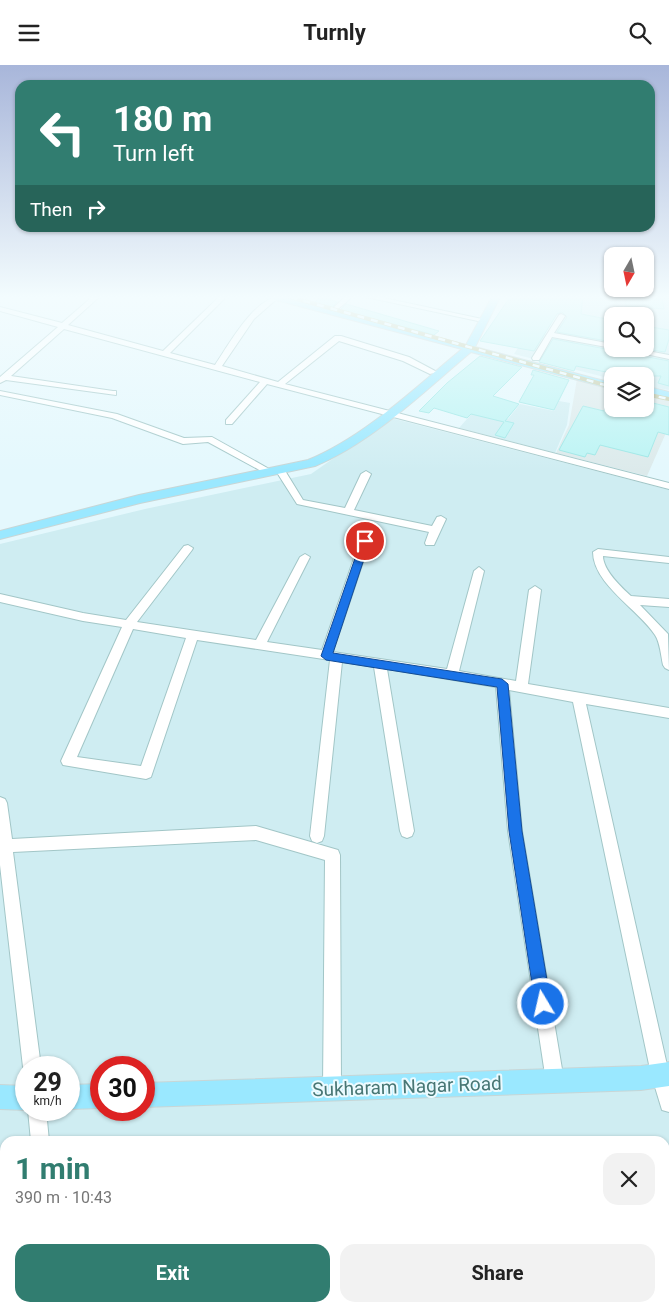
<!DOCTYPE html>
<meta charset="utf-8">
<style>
:root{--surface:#fff;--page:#f2f2f2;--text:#222;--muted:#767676;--accent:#317d70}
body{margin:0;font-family:Roboto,sans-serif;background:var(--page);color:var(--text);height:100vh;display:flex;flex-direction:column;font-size:19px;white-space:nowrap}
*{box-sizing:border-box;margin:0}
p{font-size:16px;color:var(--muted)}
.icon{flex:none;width:28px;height:28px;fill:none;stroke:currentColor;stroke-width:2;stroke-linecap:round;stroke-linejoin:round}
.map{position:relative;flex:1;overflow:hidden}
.panel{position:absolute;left:0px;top:1071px;width:670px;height:176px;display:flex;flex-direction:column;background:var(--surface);border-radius:15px 15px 0 0;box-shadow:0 1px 4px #0004}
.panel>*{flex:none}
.hud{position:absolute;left:15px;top:15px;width:640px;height:152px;border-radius:15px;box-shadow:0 1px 4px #0004;background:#317d70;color:#fff;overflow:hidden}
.needle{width:32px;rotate:189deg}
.controls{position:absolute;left:604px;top:182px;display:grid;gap:10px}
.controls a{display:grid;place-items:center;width:50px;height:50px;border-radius:10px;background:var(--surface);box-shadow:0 1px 4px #0004;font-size:25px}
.speed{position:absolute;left:15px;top:991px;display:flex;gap:10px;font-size:25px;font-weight:700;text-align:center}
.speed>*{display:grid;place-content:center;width:65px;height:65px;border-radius:50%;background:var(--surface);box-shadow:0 1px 4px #0004;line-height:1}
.speed small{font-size:12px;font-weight:400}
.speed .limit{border:8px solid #d22;background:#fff;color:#111}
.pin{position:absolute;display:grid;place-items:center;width:42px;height:42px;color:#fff;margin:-21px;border:2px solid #fff;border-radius:50%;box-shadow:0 1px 5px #0007}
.me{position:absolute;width:55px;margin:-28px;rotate:351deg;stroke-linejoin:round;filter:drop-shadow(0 0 4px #0008)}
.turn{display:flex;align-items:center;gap:18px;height:105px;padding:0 15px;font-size:22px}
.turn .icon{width:65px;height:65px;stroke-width:2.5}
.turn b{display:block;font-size:35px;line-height:42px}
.then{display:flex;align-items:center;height:48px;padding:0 15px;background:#0003;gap:10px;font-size:19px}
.round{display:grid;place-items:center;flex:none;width:52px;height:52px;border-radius:15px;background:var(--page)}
.head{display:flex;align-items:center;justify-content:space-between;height:85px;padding:0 15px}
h1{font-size:30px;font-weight:700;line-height:38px;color:var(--accent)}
.action{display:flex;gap:10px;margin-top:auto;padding:10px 15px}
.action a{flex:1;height:58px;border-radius:15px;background:var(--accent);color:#fff;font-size:20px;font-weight:700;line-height:58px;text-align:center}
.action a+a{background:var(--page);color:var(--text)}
header{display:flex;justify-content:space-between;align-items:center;height:65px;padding:0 15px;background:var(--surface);font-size:22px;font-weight:700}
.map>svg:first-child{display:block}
.residential{fill:#cfedf2;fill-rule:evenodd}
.industrial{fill:#dceaeb}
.building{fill:#bbf4f4;stroke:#9ae7e6}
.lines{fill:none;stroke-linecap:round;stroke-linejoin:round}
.minor-casing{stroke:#a2c6c7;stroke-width:2}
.major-casing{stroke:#c8d6d6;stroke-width:2}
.minor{fill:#fff;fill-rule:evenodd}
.major{fill:#9ae8ff;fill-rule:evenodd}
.rail-casing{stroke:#c2c8a2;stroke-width:4}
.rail{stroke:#ecfbff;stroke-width:2.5;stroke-dasharray:7;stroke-linecap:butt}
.route{fill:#1a73e8;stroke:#114b97}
.labels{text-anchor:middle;stroke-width:4;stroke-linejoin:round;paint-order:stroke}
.near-street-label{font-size:19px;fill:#487775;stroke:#ecfbff}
</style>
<header><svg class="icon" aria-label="menu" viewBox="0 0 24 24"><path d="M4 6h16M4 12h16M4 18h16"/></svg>Turnly<svg class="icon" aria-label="search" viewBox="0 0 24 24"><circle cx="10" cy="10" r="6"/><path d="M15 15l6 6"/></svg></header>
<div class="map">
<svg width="669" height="1247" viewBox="0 0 669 1247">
<rect width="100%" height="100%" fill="#e4f8fd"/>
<path class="residential" d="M546 232H669V325L645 321V311H612V314L514 289 529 266 548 269 560 250 536 245ZM612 251H645V284H612Z
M559 336 570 338 567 360 555 388 459 363 475 345 508 354 520 339 554 346Z
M391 353 669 425V1005L144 1027V1002H101V1028L69 1030V1002H26V1031L0 1029V479L145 444 311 409Z
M669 1014V1247H0V1036L26 1037V1045H69V1036L101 1035V1045H144V1034L644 1019ZM5 1076H665V1242H5Z"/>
<path class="industrial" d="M577 314 612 323V344H645V330L669 336V361L647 411 556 388 569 360Z"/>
<path class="building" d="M322 232 337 237 332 243 313 238Z
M510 232H583L581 249 612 255V277L557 267 567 252 562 247 557 249 534 286 480 276Z
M625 232 662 234 664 244 626 241Z
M346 239 439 266 434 270 340 245Z
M645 261 669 265V274L665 287 645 284Z
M553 274 669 296V321L658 318 661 311H615L616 309 576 301 574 306 539 297Z
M480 291 522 302 493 331 519 339 505 356 514 358 505 373 495 370 504 357 471 349 467 353 434 343 429 348 419 346 447 318Z
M533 305 569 315 554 345 519 337 534 310H531Z
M612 328V344H645V336L669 342V370L658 367 648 392 600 380 595 390 587 388 585 392 559 385 583 341 604 346Z"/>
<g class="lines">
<defs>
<path id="minor" d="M92 232H99L68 260 163 286 219 232H226L170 288 215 300C228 281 255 232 279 232L254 254 222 301 278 317 335 271H341L409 292 437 307 430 309 403 296 339 276 285 319 669 418V424L267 319 232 359H226V355L260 317 64 264 11 311 113 326H116V330L6 315 0 318V312L58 262 0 246V242L62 258Z
M345 232H352L338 244H334V242Z
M366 232H379L482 254 478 256Z
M561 249 565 251 554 268 612 279V283L552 272 539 295H533L532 293 559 250Z
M622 284H637L669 290V294Z
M0 326 117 349 184 373 212 372 271 405 269 407H263L208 377 183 379 112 353 0 330Z
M281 403 284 404 303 435 345 443 361 409 366 406 371 409 354 445 432 461 437 452 441 451 446 454 434 480H426L425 478 429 467 297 439 276 406Z
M365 473 370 476 333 587 447 604 474 506 479 502 484 506 459 606 516 616 529 525 535 521 541 525 528 619 669 643V653L586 639 669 1009V1047L662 1045 651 1009 573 637 509 625 522 766 564 1016 561 1022 555 1025 549 1022 546 1016 508 766 496 622 387 604 414 766 412 771 407 773 402 771 400 766 374 602 342 597 324 771 322 776 317 778 312 776 310 771 330 595 197 575 151 712 146 714 63 700 61 696 122 562 83 556 0 537V529L83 548 126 555 184 481 188 480 193 483 192 485 137 557 256 575 300 492 305 489 310 492 267 577 322 585 360 476ZM133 564 186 573 141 701 77 692Z
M598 484 669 492V498L603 491C603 505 621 522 631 531L669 534V542L640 540 668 569 669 605 665 603 663 600C661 591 660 577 655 570 639 545 593 519 593 487Z
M0 732 5 734 7 738 12 774 256 761 338 785 340 790 341 1023 339 1030 332 1032 325 1030 323 1023 325 795 256 775 13 787 41 1002H26V1008L23 1002 0 800Z
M28 1045H46L49 1076H31Z
M45 1242H67L68 1247H46Z"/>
<path id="major" d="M271 232H285L466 280 492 232H500L475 282 612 318V324L471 287C424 326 373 377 315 401L140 438 0 474V466L139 430 308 395C364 372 415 323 462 284L272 234Z
M645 321 669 327V333L645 327Z
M669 997V1021L641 1025 144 1042V1018L641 1001Z
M101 1019V1043L69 1044V1020Z
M0 1020 26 1021V1045L0 1044Z"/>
</defs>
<use href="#minor" class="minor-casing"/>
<use href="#major" class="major-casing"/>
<use href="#minor" class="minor"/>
<use href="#major" class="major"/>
<defs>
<path id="rail" d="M290 232 612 322
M645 329 669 334"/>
</defs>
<use href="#rail" class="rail-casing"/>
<use href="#rail" class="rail"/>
</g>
<linearGradient id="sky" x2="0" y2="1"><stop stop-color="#a8b6da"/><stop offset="0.57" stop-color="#f3fcfe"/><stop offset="1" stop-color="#f3fcfe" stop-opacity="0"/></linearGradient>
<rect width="669" height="407" fill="url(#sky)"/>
<path class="route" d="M365 473 370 476 333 588 502 614 508 619 522 766 551 939 549 944 543 947 537 944 535 939 509 766 497 622 326 595 321 591 361 476Z"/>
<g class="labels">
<g class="near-street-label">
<text transform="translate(407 1021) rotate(-2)" y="7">Sukharam Nagar Road</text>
</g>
</g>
</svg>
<div class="controls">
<a><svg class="needle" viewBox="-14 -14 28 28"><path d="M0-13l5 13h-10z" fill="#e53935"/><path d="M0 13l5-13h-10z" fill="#767676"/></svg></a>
<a><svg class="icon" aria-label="search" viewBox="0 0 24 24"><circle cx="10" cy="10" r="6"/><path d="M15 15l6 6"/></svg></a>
<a><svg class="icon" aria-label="layers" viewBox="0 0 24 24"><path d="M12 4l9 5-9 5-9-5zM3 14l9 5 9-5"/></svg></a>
</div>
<div class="speed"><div>29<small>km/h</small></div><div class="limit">30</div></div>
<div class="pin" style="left:365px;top:476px;background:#d93025"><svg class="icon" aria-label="arrive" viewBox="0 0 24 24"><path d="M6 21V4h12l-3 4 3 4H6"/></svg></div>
<svg class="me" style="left:543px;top:939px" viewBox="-20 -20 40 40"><circle r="17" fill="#1a73e8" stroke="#fff" stroke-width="3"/><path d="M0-11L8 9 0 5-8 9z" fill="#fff"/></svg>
<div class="hud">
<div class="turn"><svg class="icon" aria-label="left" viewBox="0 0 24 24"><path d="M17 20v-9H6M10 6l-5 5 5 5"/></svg><div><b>180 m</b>Turn left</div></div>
<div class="then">Then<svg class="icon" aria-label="right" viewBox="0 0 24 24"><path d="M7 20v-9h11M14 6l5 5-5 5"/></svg></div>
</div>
<section class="panel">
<div class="head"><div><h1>1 min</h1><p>390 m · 10:43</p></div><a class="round"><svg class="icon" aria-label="close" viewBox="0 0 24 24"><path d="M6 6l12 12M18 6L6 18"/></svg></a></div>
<div class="action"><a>Exit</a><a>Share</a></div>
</section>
</div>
